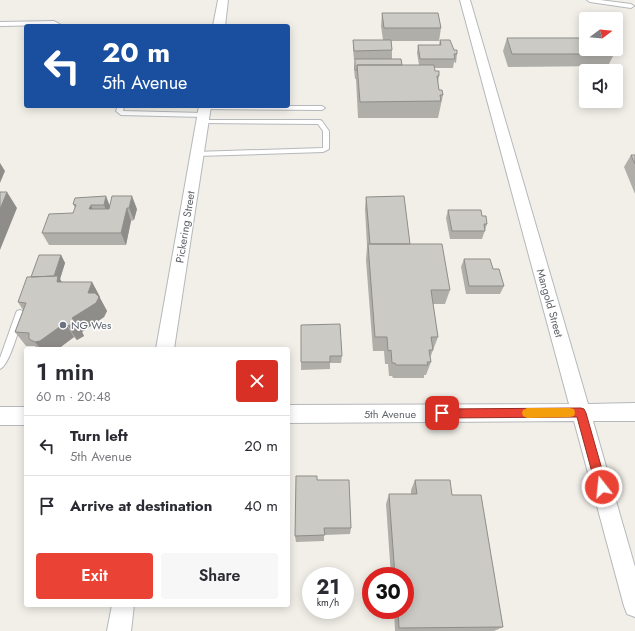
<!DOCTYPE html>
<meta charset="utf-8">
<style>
:root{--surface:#fff;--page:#f7f7f7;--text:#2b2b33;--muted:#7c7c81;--line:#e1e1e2;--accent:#ea4335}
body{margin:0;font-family:Jost,sans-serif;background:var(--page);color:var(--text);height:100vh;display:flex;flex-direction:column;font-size:15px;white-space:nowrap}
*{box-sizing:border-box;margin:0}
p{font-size:13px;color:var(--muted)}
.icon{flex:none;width:22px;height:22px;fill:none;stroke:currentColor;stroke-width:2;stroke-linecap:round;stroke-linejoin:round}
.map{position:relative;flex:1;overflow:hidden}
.panel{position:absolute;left:24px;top:347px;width:266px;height:260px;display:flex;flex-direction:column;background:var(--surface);border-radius:4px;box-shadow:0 2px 10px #0003}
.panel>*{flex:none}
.hud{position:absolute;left:24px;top:24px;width:266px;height:84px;border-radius:4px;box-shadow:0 2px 10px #0003;background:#1a4fa0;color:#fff;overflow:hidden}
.needle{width:26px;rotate:74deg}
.buttons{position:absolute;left:579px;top:12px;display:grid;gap:8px}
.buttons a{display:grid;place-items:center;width:44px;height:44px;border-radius:4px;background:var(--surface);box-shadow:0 2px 10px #0003;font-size:20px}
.speed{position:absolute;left:302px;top:567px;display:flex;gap:8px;font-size:20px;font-weight:700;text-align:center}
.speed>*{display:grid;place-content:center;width:52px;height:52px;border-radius:50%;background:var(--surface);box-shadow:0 2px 10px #0003;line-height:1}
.speed small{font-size:10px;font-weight:400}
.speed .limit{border:6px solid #d22;background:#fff;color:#111}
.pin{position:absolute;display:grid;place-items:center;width:34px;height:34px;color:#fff;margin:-17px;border-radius:8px;box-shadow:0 2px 6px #0006}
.me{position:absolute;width:44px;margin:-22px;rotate:344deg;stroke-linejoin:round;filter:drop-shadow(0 0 3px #0008)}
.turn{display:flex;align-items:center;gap:14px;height:84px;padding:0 12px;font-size:18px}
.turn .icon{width:52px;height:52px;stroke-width:2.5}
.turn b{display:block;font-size:28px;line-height:34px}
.round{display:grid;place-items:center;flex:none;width:42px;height:42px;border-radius:4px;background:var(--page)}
.headline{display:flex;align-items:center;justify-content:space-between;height:68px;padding:0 12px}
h1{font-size:24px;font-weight:600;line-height:30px}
.cta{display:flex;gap:8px;margin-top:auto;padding:8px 12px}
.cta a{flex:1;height:46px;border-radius:4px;background:var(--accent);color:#fff;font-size:16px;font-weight:600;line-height:46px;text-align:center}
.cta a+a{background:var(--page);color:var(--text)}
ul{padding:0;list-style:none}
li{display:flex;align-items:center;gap:12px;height:60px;padding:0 12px;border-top:1px solid var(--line)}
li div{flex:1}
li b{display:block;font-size:15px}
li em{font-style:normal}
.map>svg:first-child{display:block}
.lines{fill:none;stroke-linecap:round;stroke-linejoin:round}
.lane-casing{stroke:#b5b8bc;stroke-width:2}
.street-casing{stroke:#b5b8bc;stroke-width:2}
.lane{fill:#fff;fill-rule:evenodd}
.street{fill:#fff;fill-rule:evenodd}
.wall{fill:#afaea9}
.shaded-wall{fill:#8f8d8a}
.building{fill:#cccac5;stroke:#8f8d8a}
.route{fill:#ea4335;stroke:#982c22}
.slow{fill:#f59e0b}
.worship-dot{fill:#6b7280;stroke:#fff;stroke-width:1.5}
.labels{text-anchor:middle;stroke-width:3;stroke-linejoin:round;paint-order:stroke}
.street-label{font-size:11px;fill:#5f6368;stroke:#fff}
.worship-label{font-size:11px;fill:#5b616d;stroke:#fff;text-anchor:start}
</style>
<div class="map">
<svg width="635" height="631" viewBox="0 0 635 631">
<rect width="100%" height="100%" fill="#f1efe8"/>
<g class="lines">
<defs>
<path id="lane" d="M587 0H600L631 4 634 6 631 8 590 2Z
M54 21 63 26 53 25 0 26V22Z
M118 106H124L123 111 204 113 207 115 204 117 121 115 116 111Z
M203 106H322L325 108 322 110 205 109 203 108Z
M203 120H320L322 121 329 131V149L323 152 197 156H195V152L323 148V131L318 124 201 123 200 122Z
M20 310 23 311 24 313C20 324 10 365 0 369V358L16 313 17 311Z"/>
<path id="street" d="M218 0H228L225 26H213Z
M460 0H470L588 404 635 403V421H593L635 567V617L627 614 624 606 574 421 288 423V405L569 404Z
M199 106H211L174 349H156Z
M0 407H26V425H0Z
M112 605H134L131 631H107Z"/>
</defs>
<use href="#lane" class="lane-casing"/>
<use href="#street" class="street-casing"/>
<use href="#lane" class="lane"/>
<use href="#street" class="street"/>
</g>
<path class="wall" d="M382 13 441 28 439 41H391L392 50V59L402 65H419L417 53 418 45H439L440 40 457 54 456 63 454 62 453 68H434L435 71 439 76 438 83 439 90 443 95 438 118H358L356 79H355L354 68 355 60H354L353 49V40H383L381 26Z
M507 38 614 54 608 66 508 67 503 51Z
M631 155H635V194L624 167Z
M366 197 410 244 450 290 445 304H433L438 337 430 358 431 362 426 375H424V378H393L392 376H389L388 364H385L384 351H373L366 260 367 246 365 209Z
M73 204 110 205 137 209 134 220 131 221 126 245H49L42 233 73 213 75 208Z
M448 210 482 216 487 224 482 239H450L446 218Z
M61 255 65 263 60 279 62 282H92L100 297V298L107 311 104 317 82 332 84 336 77 340 74 337 58 349H37L35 346H26L15 332 23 310 18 302Z
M464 259 493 269 504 286 500 294H466L461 267Z
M301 325 342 356 341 363H330V369L301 370Z
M317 480 351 528 350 534 324 535V541L296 542 295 536Z
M415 480 452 495 503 627 494 631H395L394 610H405V576H391L386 504 389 494H411V490Z"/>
<path class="shaded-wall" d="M0 163 5 171 0 183Z
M7 192 17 208 0 250V209Z
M106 196 111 209 109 217 104 205Z
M132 196 137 209 134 220 129 208Z
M91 205 96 217 89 209Z
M127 208 131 221 126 245 121 233Z
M61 255 65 263 60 279 67 291 52 284Z
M92 282 100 297V298L107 311 104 317 82 332 84 336 77 340 68 326 72 318 88 293Z
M65 323 74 337 58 349H41L35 342Z"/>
<path class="building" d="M382 13H438L441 28H384Z
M507 38H586V49H612L614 54H512Z
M353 40H391L392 50 354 51Z
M440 40H450L454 50H457V54H454L455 59H420L418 45H441Z
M355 59H401L402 65H357V70H355Z
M357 65H434L435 71H439V76H437L439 90H442L443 95H440L441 101 360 102Z
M631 155H635V164Z
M0 192H7L0 209Z
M106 196 104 205H91L89 209H109L112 196H132L129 208H127L121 233H42L49 214 73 213 76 205 73 204 75 198Z
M404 196 410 244H370L366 197Z
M448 210H481L482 216H486L487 224H484L485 231H452Z
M368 244H442L450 290H431L438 337H431L433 350H429L431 362H427L428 365H396L395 363H392L391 350 388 351 387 337H375Z
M39 255H61L54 276 31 277Z
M464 259H490L493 269H499L504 286H469Z
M58 276 57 282H92L88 293H95L99 297 96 303 72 318 75 322 68 326 65 323 40 341 35 342 29 339V333L15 332 26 303 18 302 27 277Z
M340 324 342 356H330V362H301V325Z
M296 476H317V480H349L351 528H324L325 535 295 536Z
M415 480H450L452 495H481L503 627 399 628 398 610H405V576H395L389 494H417Z"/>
<path class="route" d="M581 408 584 409 586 413 607 487 605 491 602 492 598 491 596 487 577 417 442 418 438 417 437 413 438 410 442 409Z"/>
<path class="slow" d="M527 408H570L574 409 575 413 574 416 570 417 527 418 523 416 522 413 523 410Z"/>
<circle class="worship-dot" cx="63" cy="325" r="4"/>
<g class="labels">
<g class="street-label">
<text transform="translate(185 227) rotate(-81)" y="4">Pickering Street</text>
<text transform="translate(550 303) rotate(74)" y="4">Mangold Street</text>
<text x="390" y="418">5th Avenue</text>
</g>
<g class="worship-label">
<text x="71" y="329">NG Wes</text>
</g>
</g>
</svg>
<div class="buttons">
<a><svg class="needle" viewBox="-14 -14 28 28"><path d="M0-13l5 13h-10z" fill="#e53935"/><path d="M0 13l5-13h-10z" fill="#7c7c81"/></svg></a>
<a><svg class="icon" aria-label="sound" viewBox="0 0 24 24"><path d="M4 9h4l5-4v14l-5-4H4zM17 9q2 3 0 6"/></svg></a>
</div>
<div class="speed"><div>21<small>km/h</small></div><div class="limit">30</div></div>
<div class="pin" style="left:442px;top:413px;background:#d93025"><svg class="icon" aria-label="arrive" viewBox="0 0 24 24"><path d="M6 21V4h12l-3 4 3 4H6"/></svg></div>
<svg class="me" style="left:602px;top:487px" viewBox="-20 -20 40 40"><circle r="17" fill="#ea4335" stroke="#fff" stroke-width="3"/><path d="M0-11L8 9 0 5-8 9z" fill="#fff"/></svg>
<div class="hud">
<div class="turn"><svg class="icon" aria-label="left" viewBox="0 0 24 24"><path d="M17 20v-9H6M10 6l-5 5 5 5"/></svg><div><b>20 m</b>5th Avenue</div></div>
</div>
<section class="panel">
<div class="headline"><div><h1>1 min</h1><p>60 m · 20:48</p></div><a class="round" style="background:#d93025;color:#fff"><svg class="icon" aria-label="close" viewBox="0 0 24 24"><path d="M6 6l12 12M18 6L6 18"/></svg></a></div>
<ul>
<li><svg class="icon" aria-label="left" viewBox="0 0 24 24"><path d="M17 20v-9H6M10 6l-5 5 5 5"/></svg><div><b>Turn left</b><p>5th Avenue</p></div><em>20 m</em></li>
<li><svg class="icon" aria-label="arrive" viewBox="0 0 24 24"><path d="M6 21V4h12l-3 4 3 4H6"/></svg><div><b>Arrive at destination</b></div><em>40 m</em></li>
</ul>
<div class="cta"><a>Exit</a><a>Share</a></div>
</section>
</div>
